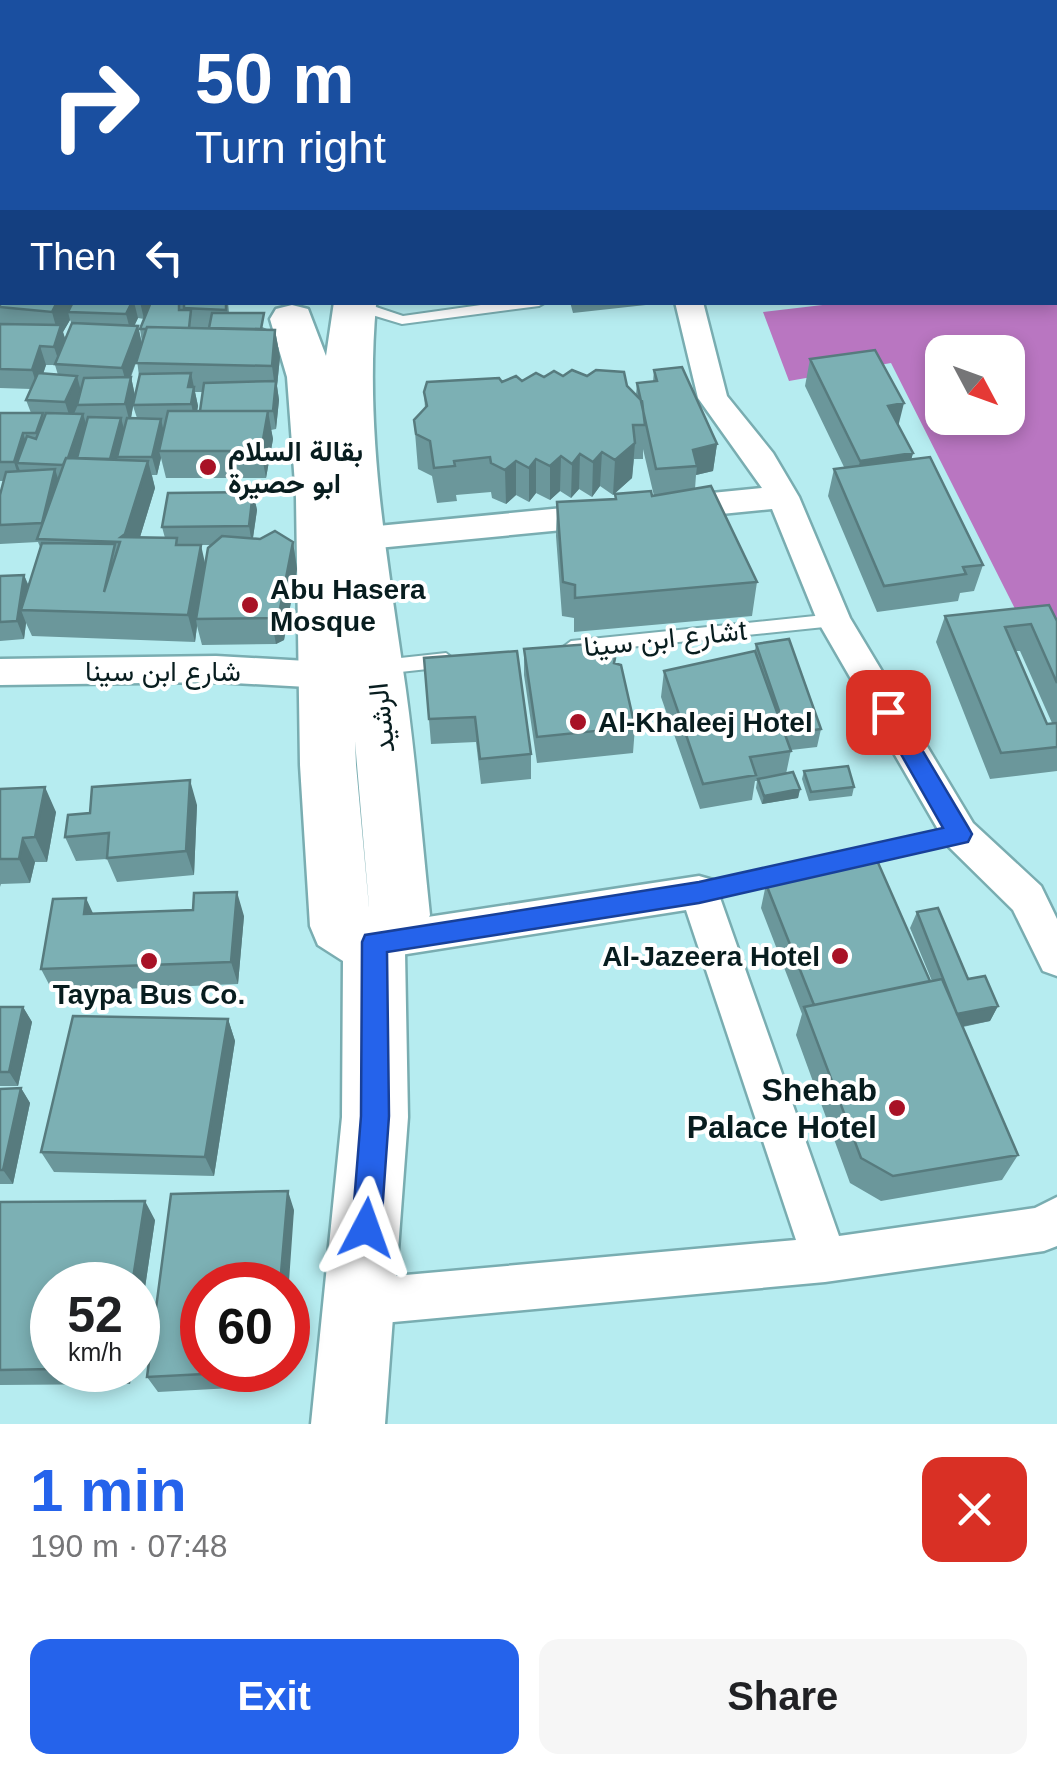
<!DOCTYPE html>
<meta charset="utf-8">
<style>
:root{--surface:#fff;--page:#f6f6f6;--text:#202124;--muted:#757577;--accent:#2563eb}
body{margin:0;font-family:Arial,Vazirmatn,sans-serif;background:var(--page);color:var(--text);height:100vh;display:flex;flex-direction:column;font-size:38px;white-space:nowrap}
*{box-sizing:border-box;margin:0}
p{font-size:32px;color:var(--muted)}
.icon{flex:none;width:55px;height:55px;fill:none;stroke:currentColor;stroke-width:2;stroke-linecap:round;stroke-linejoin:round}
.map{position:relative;height:1424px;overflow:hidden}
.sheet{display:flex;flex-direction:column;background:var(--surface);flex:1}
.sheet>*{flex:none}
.top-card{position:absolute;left:0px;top:0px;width:1058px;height:305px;box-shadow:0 5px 15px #0003;background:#1a4fa0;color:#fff;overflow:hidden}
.needle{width:65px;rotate:131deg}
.tools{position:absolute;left:925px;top:335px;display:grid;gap:20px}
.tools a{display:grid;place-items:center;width:100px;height:100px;border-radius:20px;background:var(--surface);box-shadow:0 5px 15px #0003;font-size:50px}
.speed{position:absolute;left:30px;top:1262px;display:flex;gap:20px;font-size:50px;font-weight:700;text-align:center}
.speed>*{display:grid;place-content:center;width:130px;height:130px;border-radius:50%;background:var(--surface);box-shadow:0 5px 15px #0003;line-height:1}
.speed small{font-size:25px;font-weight:400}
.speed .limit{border:15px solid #d22;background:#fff;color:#111}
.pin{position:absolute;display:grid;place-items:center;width:85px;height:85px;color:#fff;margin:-42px;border-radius:20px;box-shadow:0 5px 15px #0006}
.me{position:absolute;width:110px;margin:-55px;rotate:4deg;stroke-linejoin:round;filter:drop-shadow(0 0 8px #0008)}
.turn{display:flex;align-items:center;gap:35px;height:210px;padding:0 30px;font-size:45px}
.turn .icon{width:130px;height:130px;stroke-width:2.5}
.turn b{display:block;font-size:70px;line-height:85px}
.then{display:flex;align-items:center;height:95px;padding:0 30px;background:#0003;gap:20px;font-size:38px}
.round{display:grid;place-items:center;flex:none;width:105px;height:105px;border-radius:20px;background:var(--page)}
.head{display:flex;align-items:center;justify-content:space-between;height:170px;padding:0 30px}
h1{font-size:60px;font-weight:800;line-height:75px;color:var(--accent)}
.primary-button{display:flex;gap:20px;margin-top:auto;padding:20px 30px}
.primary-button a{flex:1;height:115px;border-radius:20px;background:var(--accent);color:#fff;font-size:40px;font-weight:800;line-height:115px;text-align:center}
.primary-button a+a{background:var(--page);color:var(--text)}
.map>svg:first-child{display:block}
.water{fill:#b976c1;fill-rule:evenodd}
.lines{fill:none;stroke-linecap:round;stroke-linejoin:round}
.lane-casing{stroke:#79adb1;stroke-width:4}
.street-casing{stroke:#79adb1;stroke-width:5}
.secondary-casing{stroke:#79adb1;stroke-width:4}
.primary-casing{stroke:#79adb1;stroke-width:5}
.lane{fill:#fff;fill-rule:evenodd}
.street{fill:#fff;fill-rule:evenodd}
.secondary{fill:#fff;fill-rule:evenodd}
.primary{fill:#fff;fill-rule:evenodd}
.wall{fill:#6b979b;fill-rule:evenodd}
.shaded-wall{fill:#577b7e}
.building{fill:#7cb0b4;stroke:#577b7e;stroke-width:2.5}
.route{fill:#2563eb;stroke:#184099;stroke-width:2.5}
.poi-dot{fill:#a81226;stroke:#fff;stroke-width:4}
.labels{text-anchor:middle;stroke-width:8;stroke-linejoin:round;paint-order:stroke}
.poi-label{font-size:28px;font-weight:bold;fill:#081d1f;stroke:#fff;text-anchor:start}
.street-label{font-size:28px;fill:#081d1f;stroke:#fff}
.near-poi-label{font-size:32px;font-weight:bold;fill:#081d1f;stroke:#fff;text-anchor:end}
</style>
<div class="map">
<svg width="1057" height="1424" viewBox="0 0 1057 1424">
<rect width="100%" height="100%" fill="#b6ecf0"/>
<path class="water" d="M693 0H1057V692L891 363 789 381 763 312 848 302H1055V2ZM942 352H1008V418H942Z"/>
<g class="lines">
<defs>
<path id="lane" d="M349 302H361L403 316 502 302H546L539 306 402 324 349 308Z
M834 614 842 620 834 626 571 653 563 647 571 641Z
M446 653 455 660 446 667 382 674 373 667 382 660Z
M960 826 967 829 969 834 967 839 960 842 851 867 844 865 842 859 844 853 851 851Z
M791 864 798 866 800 872 798 878 791 880 699 900 692 898 689 892 692 886 699 884Z"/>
<path id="street" d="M107 0H187L106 2Z
M675 302H703L727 396 773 453 799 497 850 618 973 823 1041 886 1057 919V976L1043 971 1013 910 947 845 817 620 772 509 671 519 660 516 655 508 660 500 671 497 762 488 698 398Z
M604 504 615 507 620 515 615 523 604 526 357 550 346 547 341 539 346 531 357 528Z
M216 656 325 662 337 666 342 675 337 684 325 688 216 682 0 685V659Z
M699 876 713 880 718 892 839 1236 1035 1208 1057 1197V1246L1044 1251 825 1282 361 1325 345 1318 338 1302 345 1286 361 1279 796 1240 686 910 375 959 361 954 355 942 361 930 375 925Z"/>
<path id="secondary" d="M0 244 2 245V267H0Z"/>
<path id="primary" d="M178 0H214V2H179Z
M226 0H262L263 2H228Z
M334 302 376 305C365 425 385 545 402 663 415 747 421 831 430 915L421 934 405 952 408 1117 385 1424H311L342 1117 343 961 318 945 310 926 300 765 296 498 287 377 270 319 276 309 292 305 308 309 326 356ZM355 741 369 906V907L356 765Z"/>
</defs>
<use href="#lane" class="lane-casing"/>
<use href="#street" class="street-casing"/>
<use href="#secondary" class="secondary-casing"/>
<use href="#primary" class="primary-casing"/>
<use href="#lane" class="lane"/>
<use href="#street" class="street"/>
<use href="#secondary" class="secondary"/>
<use href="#primary" class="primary"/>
</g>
<path class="wall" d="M0 81H2V212H0Z
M0 263 2 302H183L184 310V302H228L229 313 267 329 275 330 280 357 277 386 279 400 276 429 271 430 273 439 266 478H166L161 458 157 475H152L155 488 140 537 165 538 162 527 253 492 257 510 253 538 293 542 297 569 284 640 276 644 202 645 197 626 195 642 32 636 26 623 24 639 0 641V576L24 575 29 586 40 547 38 542 0 544V495L4 481H0V413H31L26 400 31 389 0 388ZM138 318 144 319 140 329 142 343 138 326H134ZM70 320 72 324 65 339 63 332ZM137 360 139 376 135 395 131 377ZM46 365H55L58 375 43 374ZM195 392H203L200 411H197L198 406ZM133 406 137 418H131ZM192 545H212L205 564Z
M570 302H655V304L573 313Z
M810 359 898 425 913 453 911 459 983 565 974 591 960 593 958 601 877 612 828 496 834 469 844 467 805 386Z
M654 370 717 444 713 471 696 475 695 489 757 582 752 616 574 632V618L562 616 556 536 557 502 615 500V494L654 496 643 449V459H634L632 478 613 495 600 486 592 497 579 489 571 498 560 491 550 500 536 493 529 502 516 495 506 504 492 498 491 492 456 495 457 501 437 503 432 476 418 469 414 420 425 408 424 392 544 377 587 376 627 386 636 395 637 383 653 382Z
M945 616 1057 621V771L990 779 936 642ZM1015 651H1020L1052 723 1047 724Z
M756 644 821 729 817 747 791 750 786 774 800 789 798 798 762 804 756 788 757 781H755L752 800 700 809 661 697 664 671 755 651Z
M524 649H591L614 663 635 727 633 753 537 763 524 675Z
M424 658 531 754V779L481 784 476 742 431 744Z
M804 771 854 787 852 796 809 801 802 779Z
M0 789 56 812 47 862H35L30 883 1 884 0 887Z
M197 805 194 875 117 882 107 859 76 861 65 837 90 813Z
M766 884 930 981H932L910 928 917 912 968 979 998 1006 990 1021 963 1027 1018 1155 1002 1180 881 1201 850 1183 796 1035 802 1014 761 908Z
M193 910 244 916 238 984 53 992 41 969 93 913Z
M0 1007H23L32 1022 18 1086H0Z
M228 1019 235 1041 214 1176 54 1172 41 1152Z
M21 1088 30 1103 13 1184H0V1089Z
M0 1202 155 1220 138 1335V1285H52V1370H132L130 1384 0 1385Z
M294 1210 266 1370 251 1387 158 1392 147 1377Z"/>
<path class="shaded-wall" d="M57 302H73L68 312 70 320 63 332 67 344 60 365 54 347 58 334 52 312Z
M132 302H134L138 318 131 333 126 314Z
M140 302H154L144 319Z
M138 326 142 345 127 386 122 368Z
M275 330 280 357 277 386 279 400 276 429 273 411 275 388 272 366Z
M40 346 46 365 38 389 32 370Z
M191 373 198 406 195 423 188 387Z
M77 376 82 395 71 421 65 402Z
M131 377 135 396 130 423 125 404Z
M904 403 897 431 888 406Z
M268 411 273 439 266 478 261 451Z
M83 414 89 433 79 460 65 465Z
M121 418 126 436 117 457 119 465 110 460Z
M161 419 165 437 159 451 161 458 157 475 152 457Z
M23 433 29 451 17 463 22 476 20 481 14 462Z
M635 443 632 478 613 495 615 460Z
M717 444 713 471 696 475 697 466 693 450Z
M602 452 600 486 592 497 593 462Z
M913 453 906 480 854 488 860 461Z
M580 454 579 489 571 498 572 464Z
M561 456 560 491 550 500V466Z
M536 459V493L529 502V468Z
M148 461 155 488 133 560 121 537Z
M516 461V495L506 504 505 470Z
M55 469 61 488 49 541 42 523Z
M253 492 257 510 252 544 249 526Z
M293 542 297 569 284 640 276 644 271 618Z
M201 545 207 572 196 619 197 626 195 642 188 615Z
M24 575 31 593 21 610 26 623 24 639 17 621Z
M190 780 197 805 194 875 186 851Z
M45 787 56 812 47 862 35 837Z
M800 789 798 798 762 804 764 796Z
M23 838 35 862 30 883 19 859Z
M237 892 244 916 238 984 231 962Z
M86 898 97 922 84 914Z
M998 1006 990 1021 944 1030 951 1015Z
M23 1007 32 1022 18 1086 9 1072Z
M228 1019 235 1041 214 1176 205 1157Z
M21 1088 30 1103 13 1184 3 1170Z
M288 1191 294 1210 288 1296V1285H280Z
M145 1201 155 1220 138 1335V1285H132Z
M119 1370H132L130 1384Z
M245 1370H266L251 1387 243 1372Z"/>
<path class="building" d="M16 0H145V2H16Z
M0 81H2V126L0 129Z
M0 136 2 137V168H0Z
M0 263H2V282L0 286Z
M2 291V302H57L52 312 0 307V295Z
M73 302H132L126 314 68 312Z
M151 302H179V310H191L189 328 147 327 146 329H140Z
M184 302H226V310L184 308Z
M212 313H264L261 329 209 328Z
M72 323 138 326 122 368 55 364Z
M0 324 61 325 54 347 40 346 32 370 0 369Z
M147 327 275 330 272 366 136 363Z
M875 350 904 403 888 406 913 453 860 461 810 359Z
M682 367 717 444 693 450 697 466 656 469 637 383 657 381 654 370Z
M572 370 587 376 596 370 624 372 627 386 642 401 645 425H633L635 443 615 460 602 452 593 462 580 454 572 464 561 456 550 466 536 459 529 468 516 461 505 470 491 463 490 457 454 461 455 466 434 468 430 441 416 434 414 420 427 406 424 392 427 382 499 378 502 382 516 376 522 381 536 373 544 377 554 371 563 376Z
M38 373 77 376 65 402 26 400Z
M191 373 188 387H194L191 404 133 405 140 374Z
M131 377 125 404 77 405 84 378Z
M276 381 273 411H200L204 383Z
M168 411H268L261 451H159Z
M0 413H43L36 433H23L14 462H0Z
M46 413 83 414 68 458H66L63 465 17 463 27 436 36 439Z
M88 417 121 418 110 459 77 458Z
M127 418 161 419 152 457H117Z
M930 457 983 565 963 567 966 574 884 586 834 469Z
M66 458 148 461 125 534 121 537 177 538 176 545H201L188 615 21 610 42 543 115 544 104 592 120 542 37 539Z
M55 469 42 523 0 525V495L6 472Z
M711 486 757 582 575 598V585L563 582 557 502 616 499 615 494 651 491 652 496Z
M253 492 249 526 162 527 168 493Z
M275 531 293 542 279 614 271 618 196 619 208 548 222 536 260 539Z
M24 575 17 621 0 622V576Z
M1049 605 1057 621V683L1031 624 1005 627 1047 724 1057 723V747L1001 753 945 616Z
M789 639 821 729 787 734 756 644Z
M590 644 591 649H601L615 658 614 663 621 665 635 727 537 737 524 649Z
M517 651 531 754 480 759 475 717 429 719 424 658Z
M755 651 791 751 750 757 756 775 703 784 664 671Z
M848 766 854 787 811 792 804 771Z
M793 772 800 789 764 796 758 779Z
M190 780 186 851 107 858 109 833 65 837 68 815 90 813 92 787Z
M45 787 35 837 23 838 19 859H0V789Z
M872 849 930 981 814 1005 766 884 774 870Z
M237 892 231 962 41 969 53 899 86 898 84 914 193 910 194 893Z
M938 908 968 979 985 976 998 1006 957 1014 917 912Z
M942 979 1018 1155 893 1176 861 1158 804 1007Z
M0 1007H23L9 1072H0Z
M73 1016 228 1019 205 1157 41 1152Z
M21 1088 3 1170H0V1089Z
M288 1191 280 1285H202V1370H245L243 1372 147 1377 171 1194Z
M145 1201 132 1285H52V1369L0 1370V1202Z"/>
<path class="route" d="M888 703 896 706 968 827 972 834 968 842 699 903 387 952 389 1116 381 1228 377 1238 366 1242 356 1238 352 1228 361 1116 362 942 365 935 699 882 943 828 877 712Z"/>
<g class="poi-dot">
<circle cx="208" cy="467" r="10"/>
<circle cx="250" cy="605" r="10"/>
<circle cx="578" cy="722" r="10"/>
<circle cx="840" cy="956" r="10"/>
<circle cx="149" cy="961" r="10"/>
<circle cx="897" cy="1108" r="10"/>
</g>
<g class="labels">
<g class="poi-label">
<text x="228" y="461">بقالة السلام<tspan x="228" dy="32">ابو حصيرة</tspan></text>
<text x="270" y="599">Abu Hasera<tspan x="270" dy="32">Mosque</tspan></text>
<text x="598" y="732">Al-Khaleej Hotel</text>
<text x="820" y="966" text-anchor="end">Al-Jazeera Hotel</text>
<text x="149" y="1004" text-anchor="middle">Taypa Bus Co.</text>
</g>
<g class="street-label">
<text transform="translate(665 638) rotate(-6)" y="10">شارع ابن سيناt</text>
<text x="163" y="681">شارع ابن سينا</text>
<text transform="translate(381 718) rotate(-96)" y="10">الرشيد</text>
</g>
<g class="near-poi-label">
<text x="877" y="1101">Shehab<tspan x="877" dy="37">Palace Hotel</tspan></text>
</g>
</g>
</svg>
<div class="tools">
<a><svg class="needle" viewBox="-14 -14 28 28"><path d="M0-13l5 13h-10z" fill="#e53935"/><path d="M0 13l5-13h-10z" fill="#757577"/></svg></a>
</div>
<div class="speed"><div>52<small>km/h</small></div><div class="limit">60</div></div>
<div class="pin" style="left:888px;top:712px;background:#d93025"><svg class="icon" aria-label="arrive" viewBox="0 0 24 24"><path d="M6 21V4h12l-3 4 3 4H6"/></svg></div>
<svg class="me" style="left:366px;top:1228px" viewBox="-20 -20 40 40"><path d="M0-17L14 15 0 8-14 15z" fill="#2563eb" stroke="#fff" stroke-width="4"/></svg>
<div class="top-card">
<div class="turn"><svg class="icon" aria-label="right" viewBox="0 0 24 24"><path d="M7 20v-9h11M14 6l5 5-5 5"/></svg><div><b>50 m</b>Turn right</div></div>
<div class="then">Then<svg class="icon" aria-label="left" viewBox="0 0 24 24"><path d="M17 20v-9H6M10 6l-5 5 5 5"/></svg></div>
</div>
</div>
<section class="sheet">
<div class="head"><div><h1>1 min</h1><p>190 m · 07:48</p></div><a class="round" style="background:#d93025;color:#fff"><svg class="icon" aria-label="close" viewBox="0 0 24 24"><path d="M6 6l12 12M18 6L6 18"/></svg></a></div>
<div class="primary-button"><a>Exit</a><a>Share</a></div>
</section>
